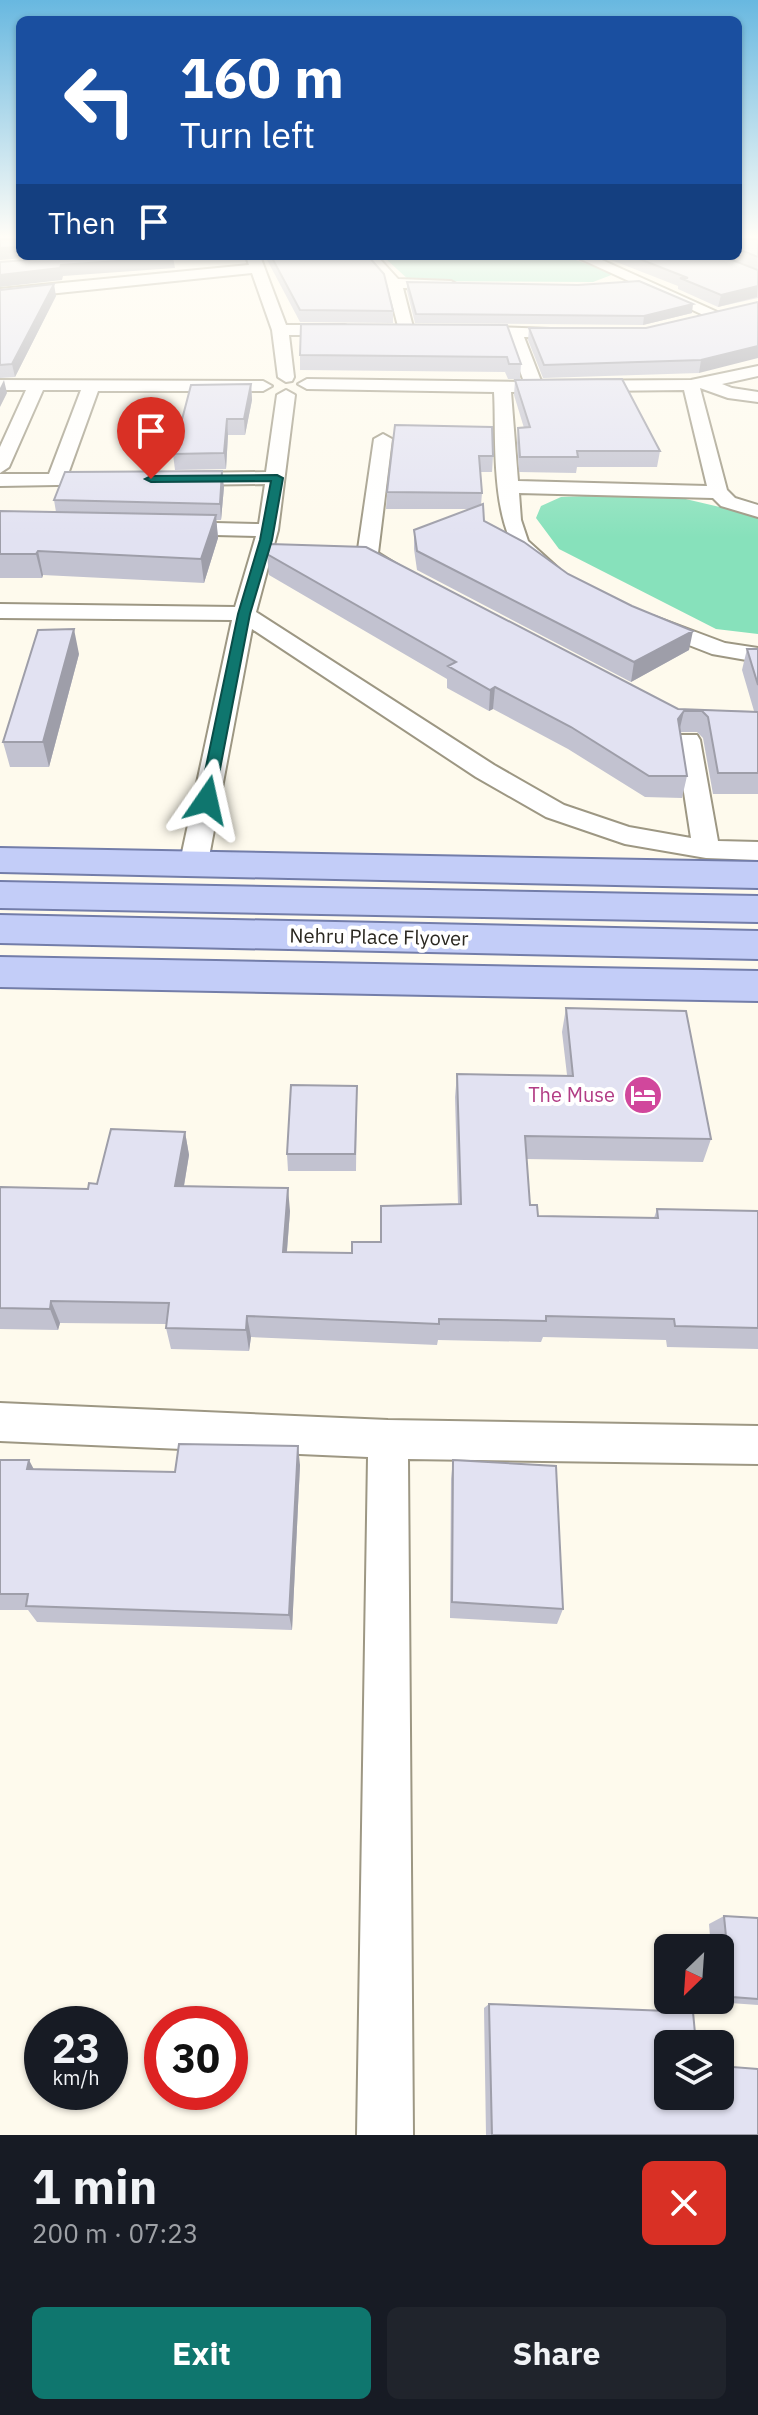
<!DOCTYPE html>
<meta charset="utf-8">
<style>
:root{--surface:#171b24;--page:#20242c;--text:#f1f3f6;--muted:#9ea1a6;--accent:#0f766e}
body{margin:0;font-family:"IBM Plex Sans",sans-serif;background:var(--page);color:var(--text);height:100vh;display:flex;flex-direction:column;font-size:30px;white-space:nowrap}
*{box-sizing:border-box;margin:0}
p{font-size:26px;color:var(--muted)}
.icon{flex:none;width:44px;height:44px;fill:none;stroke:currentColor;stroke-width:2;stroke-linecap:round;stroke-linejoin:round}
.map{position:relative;height:2135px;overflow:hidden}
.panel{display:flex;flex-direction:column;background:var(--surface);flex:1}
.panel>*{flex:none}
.guide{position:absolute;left:16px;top:16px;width:726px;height:244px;border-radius:12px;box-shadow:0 2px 6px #0004;background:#1a4fa0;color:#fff;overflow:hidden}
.needle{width:52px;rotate:205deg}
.fabs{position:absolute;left:654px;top:1934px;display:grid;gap:16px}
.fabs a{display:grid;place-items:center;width:80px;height:80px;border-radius:12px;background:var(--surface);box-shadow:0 2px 6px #0004;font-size:40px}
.speed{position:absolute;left:24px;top:2006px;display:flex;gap:16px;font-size:40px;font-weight:700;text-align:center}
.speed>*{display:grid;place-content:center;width:104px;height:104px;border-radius:50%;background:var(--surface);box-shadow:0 2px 6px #0004;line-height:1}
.speed small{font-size:20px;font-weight:400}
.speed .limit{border:12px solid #d22;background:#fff;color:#111}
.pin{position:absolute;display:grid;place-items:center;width:68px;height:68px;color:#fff;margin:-82px -34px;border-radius:50% 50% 50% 0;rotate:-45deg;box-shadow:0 0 8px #0007}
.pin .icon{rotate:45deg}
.me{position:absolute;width:88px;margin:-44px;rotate:11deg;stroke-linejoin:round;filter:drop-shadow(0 0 6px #0008)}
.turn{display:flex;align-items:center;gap:28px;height:168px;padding:0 32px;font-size:36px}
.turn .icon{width:104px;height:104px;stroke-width:2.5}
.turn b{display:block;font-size:56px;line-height:68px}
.then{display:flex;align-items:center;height:76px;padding:0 32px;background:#0003;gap:16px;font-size:30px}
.round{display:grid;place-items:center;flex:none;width:84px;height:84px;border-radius:12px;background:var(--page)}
.headline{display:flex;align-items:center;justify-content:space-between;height:136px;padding:0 32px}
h1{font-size:48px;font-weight:700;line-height:60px}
.action{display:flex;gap:16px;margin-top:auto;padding:16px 32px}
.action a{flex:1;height:92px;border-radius:12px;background:var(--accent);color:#fff;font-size:32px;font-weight:700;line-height:92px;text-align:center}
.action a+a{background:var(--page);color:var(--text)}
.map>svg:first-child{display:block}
.green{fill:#87e1bb}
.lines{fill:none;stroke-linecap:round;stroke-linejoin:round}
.street-casing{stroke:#9d9783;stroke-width:4}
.primary-casing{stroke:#737da9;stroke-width:4}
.street{fill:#fff;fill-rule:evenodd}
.primary{fill:#c3cdf8;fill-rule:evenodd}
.wall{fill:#c2c2d0}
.shaded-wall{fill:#9e9ea9}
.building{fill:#e2e2f2;stroke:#9e9ea9;stroke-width:2}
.route{fill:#0f766e;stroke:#0a4d48;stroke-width:2}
.labels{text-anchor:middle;stroke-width:8;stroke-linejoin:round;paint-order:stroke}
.street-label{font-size:20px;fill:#2a271f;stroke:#fff}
.hotel-label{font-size:20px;fill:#b23c85;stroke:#fff;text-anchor:end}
</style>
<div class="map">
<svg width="758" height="2135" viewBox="0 0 758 2135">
<rect width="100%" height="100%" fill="#fefaed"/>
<path class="green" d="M394 256H565L614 274 593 282 410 281 385 258Z
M660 493 758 516V634L716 629 559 549 536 518 541 506 561 497Z"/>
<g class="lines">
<defs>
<path id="street" d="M246 256H260L286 325H345L353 330 345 335H289L294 377 292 381 286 382 278 377 272 330 252 273 0 299V289L249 265Z
M362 256H377L398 279 451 281 458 285 451 289 403 288 414 331 406 336 400 334 387 284Z
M574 256H593L724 315 722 318H710Z
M468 326 579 330V336L573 338 524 337 541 381 691 380 758 366V376L722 384 732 388 758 392V402L728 398 700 388 727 490 735 498 758 505V517L721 506 713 498 519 493 521 520 528 541 559 569 548 575C486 560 497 442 494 392L307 389 298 384 307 379 524 382 508 337 462 334V328ZM684 390 707 486 518 481 511 392Z
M0 380 263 381 272 386 263 391H98L68 474 113 476 116 480 113 484 0 486V474H49L81 390H43L9 467 0 473V447L26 390H0Z
M286 390 295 395 278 530 256 612 494 765 564 805 629 827 691 838 676 740 679 735H697L700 740 718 841 758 842V860L706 858 625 844 546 817 476 777 252 629 208 862 204 868 194 871 184 868 180 862 232 620 0 618V604L235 607 256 536 175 534 165 528 175 522 259 524 265 484 180 485 170 479 180 473 266 472 277 395Z
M383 434 392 439 378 553 407 571 396 577 360 560 357 556 374 439Z
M653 616 725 643 758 648V662L712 654 645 628 642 623Z
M0 1403 388 1420 758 1426V1464L408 1459 413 2135H357L368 1457 0 1441Z"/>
<path id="primary" d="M0 848 758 862V888L0 872Z
M0 882 758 896V922L0 908Z
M0 915 758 931V959L0 943Z
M0 957 758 971V1001L0 987Z"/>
</defs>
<use href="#street" class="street-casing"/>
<use href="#primary" class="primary-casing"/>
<use href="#street" class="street"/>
<use href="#primary" class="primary"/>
</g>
<path class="wall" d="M738 239H758V270L726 256H738Z
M265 256H368L393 311V323L300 322Z
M601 256H722L758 270V298L718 307 678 289V286Z
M407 282 692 313 643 325 415 323 407 291Z
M0 290 56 296 15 377 0 378Z
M758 302 699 373 543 378 528 340 529 328H646Z
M507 325 521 364 520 379H508L505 372 300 370V355Z
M515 380 660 451 657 467H577L576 473 519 472 517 443 518 428H524L514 395Z
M251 384 252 400 245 435H228L226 469 175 470 173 454Z
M395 425 493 456 492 472H480L482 493 481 505 484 521 689 650 631 682 417 570 414 549V530L471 509H386L387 492Z
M224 487 221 520H216L218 538 204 583 43 575 42 578H0V511L56 512 54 500Z
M267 554 678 709 754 711 742 670 747 649H758V794H713L703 738 697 732H680L687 776 682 798 645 797 568 749 493 709 489 711 447 688V679L269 575Z
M79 654 49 767H10L3 742Z
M566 1008 711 1139 703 1162 526 1159 530 1205 538 1216 654 1218 657 1209 758 1211V1349L667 1347 666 1340 543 1337 541 1342 438 1340 437 1345 251 1337 249 1351 171 1349 166 1328V1324L60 1323 58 1330 0 1329V1187L88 1189 185 1132 189 1155 184 1186 290 1211 287 1252 352 1253 381 1242 458 1204 455 1097 457 1074 567 1075 562 1032Z
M357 1086 356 1171H288L287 1154Z
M0 1460 34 1469 175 1472 300 1465 292 1630 37 1622 28 1610H0Z
M453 1460 563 1609 557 1624 450 1618 451 1479Z
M724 1916 758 1918V2005L716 2002V2000H720V1948H711L709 1924Z
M489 2004 668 2096 758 2135H486L484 2008Z"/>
<path class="shaded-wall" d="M20 247V256H48L0 260V248Z
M173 257 175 268 63 276 62 280 0 287V275L61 265Z
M54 284 56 296 15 377 12 364Z
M758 286 757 297 718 307 721 295Z
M693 304 692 313 643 325 644 316Z
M758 346V358L699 373 701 360Z
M4 380 7 393 0 407V388Z
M251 384 252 400 245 435 244 419Z
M227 419 228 435 226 469 224 453Z
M222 471 224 487 221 520 220 504Z
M216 515 218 538 204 583 201 559Z
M38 551 43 575 42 578 36 554Z
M74 629 79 654 49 767 43 742Z
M693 631 689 650 631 682 634 662Z
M495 687 493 709 489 711 490 690Z
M684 711 679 732 678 719Z
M185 1132 189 1155 180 1209 175 1186Z
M288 1188 290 1211 285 1274 283 1252Z
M51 1301 60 1323 58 1330 50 1309Z
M247 1316 251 1337 249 1351 246 1330Z
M298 1446 300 1465 292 1630 289 1615Z
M29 1460 39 1479 27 1469Z"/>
<path class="building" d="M0 239H20V247L0 248Z
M738 239H758V257L738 249Z
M78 256H173V257L61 265 60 268 0 275V262Z
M271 256H368L384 274 393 311 300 310Z
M632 256H722L758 270V286L721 295 680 278H688Z
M639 281 693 304 644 316 416 314 407 282 578 285Z
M54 284 12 364 0 365V290Z
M758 302V346L701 360 544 365 529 328H646Z
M301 324 507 325 521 364H509L507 357 300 355Z
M622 379 660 451H577L578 457H520L518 428 530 427 515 380Z
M251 384 244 419H227L224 453 173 454 191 385Z
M395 425 492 427 493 456H479L482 493 387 492Z
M222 471 220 504 54 500 65 472Z
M483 504 484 521 524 542 568 574 632 606 693 631 634 662 417 551 414 530Z
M0 511 216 515 201 559 38 551 36 554H0Z
M270 544 366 547 678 709 758 712V773H718L708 717 702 711H684L678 719 687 776H649L571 727 495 687 490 690 448 666 456 662 267 554Z
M74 629 43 742H3L38 630Z
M747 649H758V685Z
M566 1008 686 1011 711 1139 525 1136 530 1205H537L538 1216 658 1218 657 1209 758 1211V1328L675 1326 674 1319 546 1316V1321L439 1319V1324L247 1316 246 1330 166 1328 169 1303 51 1301 50 1309 0 1308V1187L88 1189 89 1183 97 1184 111 1129 185 1132 175 1186 288 1188 283 1252 352 1253V1242H381V1206L461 1204 457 1074 573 1076Z
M291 1085 357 1086 355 1154H287Z
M179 1444 298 1446 289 1615 26 1606 28 1594H0V1460H29L27 1469 175 1472Z
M453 1460 556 1466 563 1609 452 1602Z
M724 1916 758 1918V1999L732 1997Z
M489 2004 693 2012 696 2044H668V2096H720V2066L758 2069V2135H492Z"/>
<linearGradient id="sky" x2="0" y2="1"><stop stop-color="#68b8e0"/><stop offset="0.44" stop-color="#fffdf7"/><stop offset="1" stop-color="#fffdf7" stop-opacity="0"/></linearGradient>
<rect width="758" height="538" fill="url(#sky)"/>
<path class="route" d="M277 475 283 478 272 540 250 614 214 800 207 805 199 800 238 614 260 540 271 481 151 482 145 479 151 476Z"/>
<defs>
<symbol id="hotel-disc" viewBox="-11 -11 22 22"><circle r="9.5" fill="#d1479c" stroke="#fff"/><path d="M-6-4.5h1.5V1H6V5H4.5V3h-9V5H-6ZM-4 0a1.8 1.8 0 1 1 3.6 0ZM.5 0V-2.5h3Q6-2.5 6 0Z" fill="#fff"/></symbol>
</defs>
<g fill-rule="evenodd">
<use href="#hotel-disc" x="621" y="1073" width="44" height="44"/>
</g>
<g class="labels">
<g class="street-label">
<text transform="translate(379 937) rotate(1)" y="7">Nehru Place Flyover</text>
</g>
<g class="hotel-label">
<text x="615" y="1102">The Muse</text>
</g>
</g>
</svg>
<div class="fabs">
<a><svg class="needle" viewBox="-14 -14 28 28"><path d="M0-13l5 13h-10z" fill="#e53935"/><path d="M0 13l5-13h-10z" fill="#9ea1a6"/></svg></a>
<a><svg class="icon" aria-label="layers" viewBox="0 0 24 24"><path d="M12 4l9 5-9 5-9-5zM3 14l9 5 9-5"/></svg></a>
</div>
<div class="speed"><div>23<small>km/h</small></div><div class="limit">30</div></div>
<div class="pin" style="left:151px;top:479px;background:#d93025"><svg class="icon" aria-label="arrive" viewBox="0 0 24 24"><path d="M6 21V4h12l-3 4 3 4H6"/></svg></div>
<svg class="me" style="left:207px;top:800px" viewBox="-20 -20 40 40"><path d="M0-17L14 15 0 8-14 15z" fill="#0f766e" stroke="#fff" stroke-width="4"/></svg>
<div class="guide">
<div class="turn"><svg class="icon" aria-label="left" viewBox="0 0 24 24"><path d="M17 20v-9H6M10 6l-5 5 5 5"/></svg><div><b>160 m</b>Turn left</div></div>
<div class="then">Then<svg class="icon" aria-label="arrive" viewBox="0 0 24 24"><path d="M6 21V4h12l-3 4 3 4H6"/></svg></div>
</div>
</div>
<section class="panel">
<div class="headline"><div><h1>1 min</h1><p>200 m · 07:23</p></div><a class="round" style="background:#d93025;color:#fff"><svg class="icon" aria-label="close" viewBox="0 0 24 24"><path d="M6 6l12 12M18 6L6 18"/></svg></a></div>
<div class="action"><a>Exit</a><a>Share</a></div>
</section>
